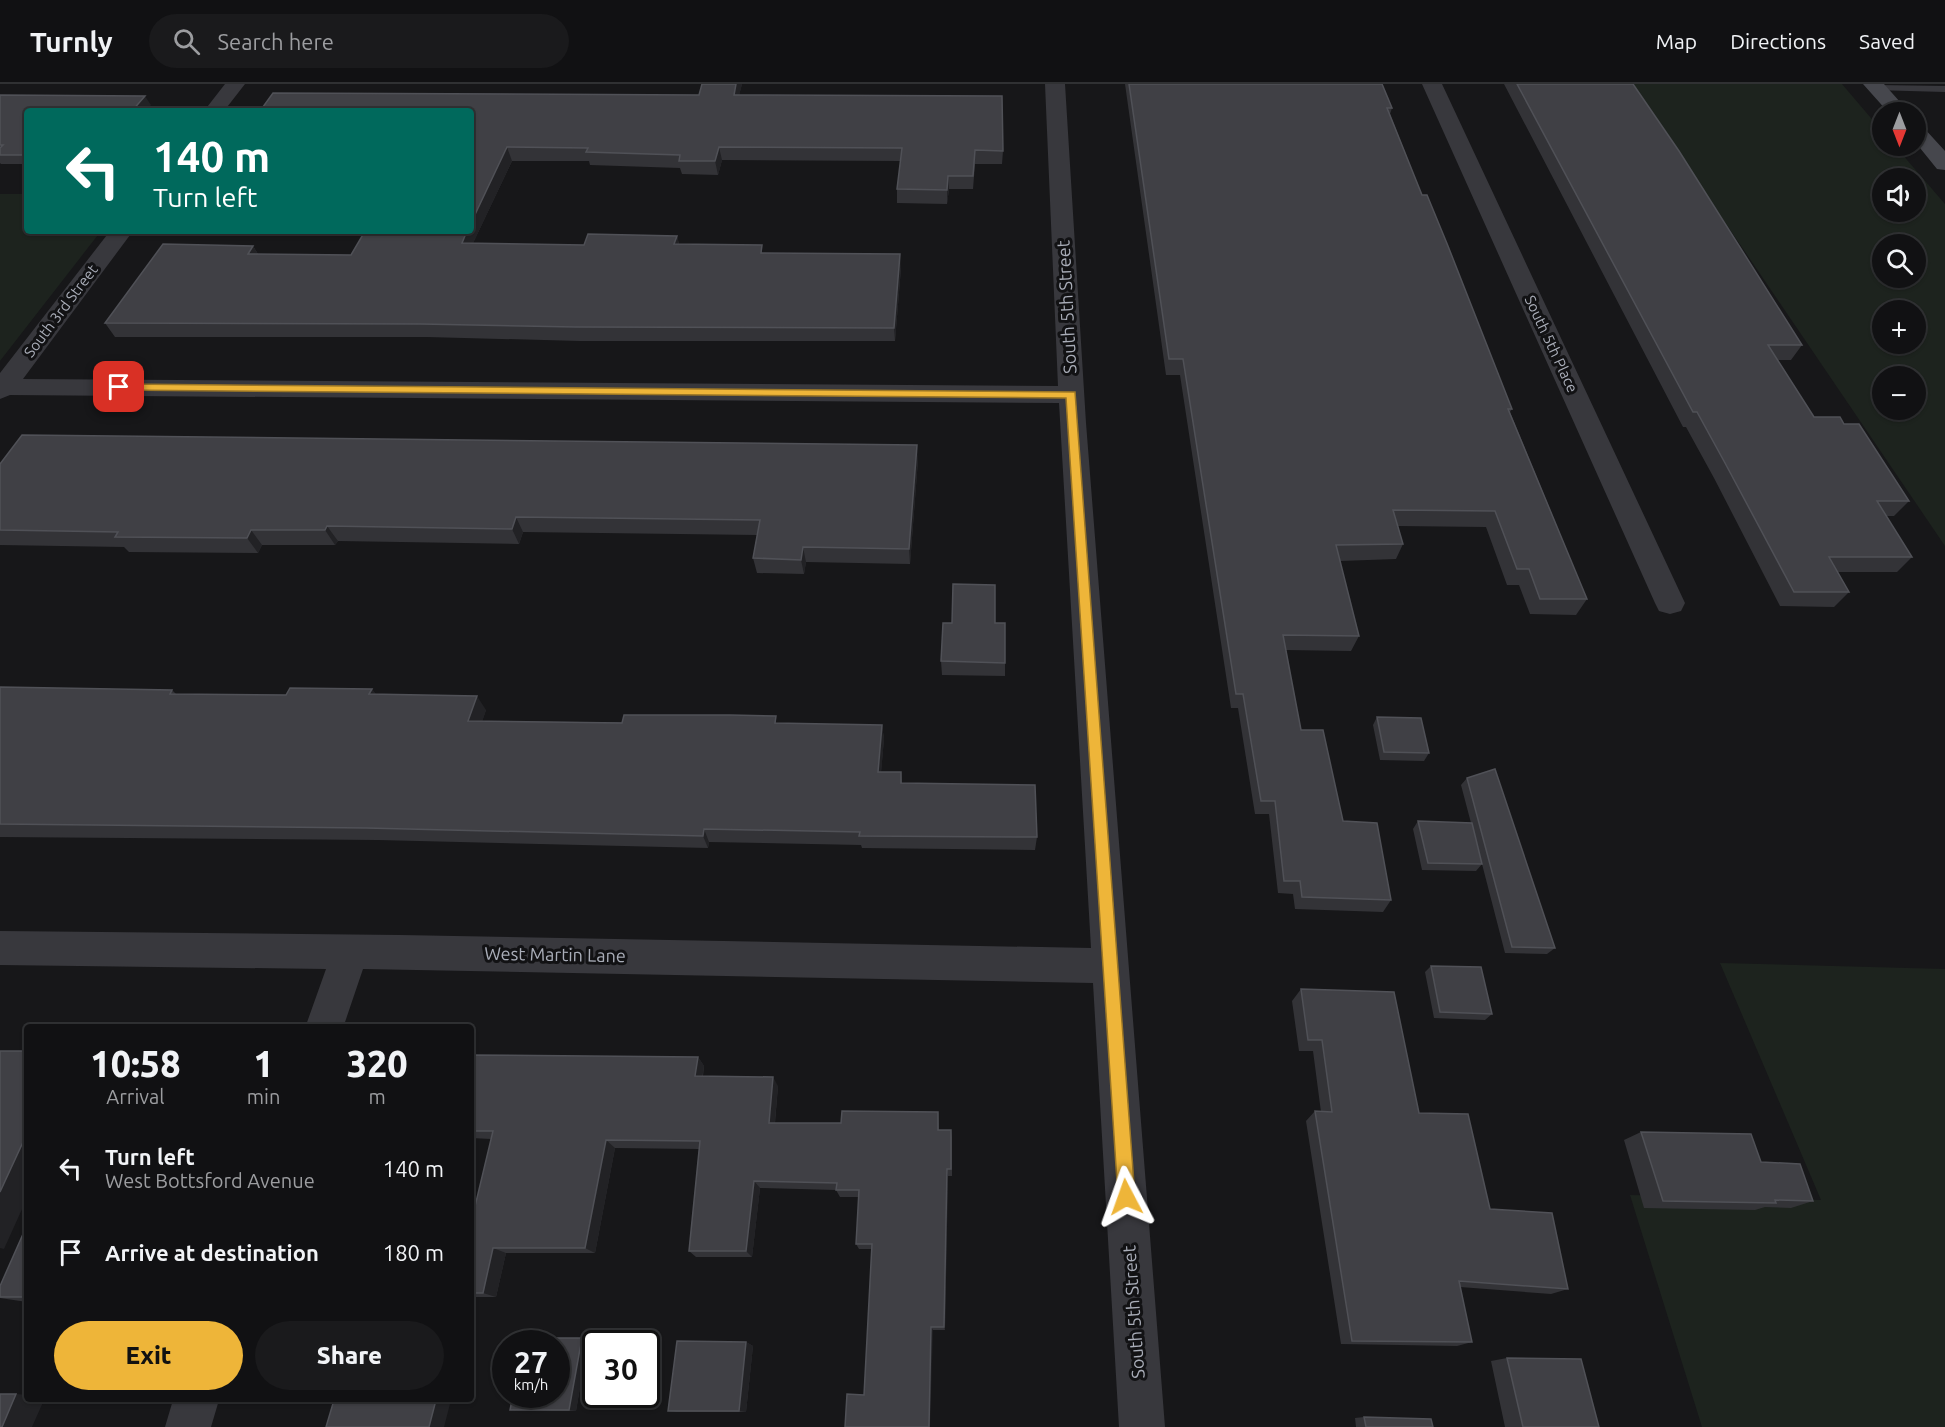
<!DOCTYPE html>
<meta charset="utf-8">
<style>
:root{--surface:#111113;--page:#1a1a1c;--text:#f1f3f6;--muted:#9c9da0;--line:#303133;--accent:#eeb539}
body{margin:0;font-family:Ubuntu,sans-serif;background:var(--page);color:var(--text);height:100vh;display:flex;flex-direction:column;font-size:22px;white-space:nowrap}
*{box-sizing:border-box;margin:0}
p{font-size:20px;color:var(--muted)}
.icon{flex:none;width:33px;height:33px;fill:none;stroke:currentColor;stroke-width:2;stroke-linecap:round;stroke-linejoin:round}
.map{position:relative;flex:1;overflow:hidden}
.drawer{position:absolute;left:24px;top:940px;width:450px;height:378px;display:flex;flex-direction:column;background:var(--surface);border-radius:6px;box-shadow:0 2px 4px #0004,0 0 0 2px var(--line)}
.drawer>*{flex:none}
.hud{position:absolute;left:24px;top:24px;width:450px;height:126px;border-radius:6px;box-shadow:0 2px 4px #0004,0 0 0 2px var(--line);background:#00695c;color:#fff;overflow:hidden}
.needle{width:39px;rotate:180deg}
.tools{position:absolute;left:1872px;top:18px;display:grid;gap:12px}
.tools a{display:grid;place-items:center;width:54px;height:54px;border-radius:50%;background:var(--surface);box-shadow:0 2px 4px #0004,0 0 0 2px var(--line);font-size:30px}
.speed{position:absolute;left:492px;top:1246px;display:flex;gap:12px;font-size:30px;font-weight:700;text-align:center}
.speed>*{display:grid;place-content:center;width:78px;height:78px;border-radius:50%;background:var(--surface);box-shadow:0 2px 4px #0004,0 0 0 2px var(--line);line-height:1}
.speed small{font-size:15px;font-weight:400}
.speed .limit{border:3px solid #111;border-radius:9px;background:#fff;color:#111}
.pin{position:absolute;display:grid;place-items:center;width:51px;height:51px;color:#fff;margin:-26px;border-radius:12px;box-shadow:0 3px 9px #0006}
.me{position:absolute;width:66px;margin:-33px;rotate:356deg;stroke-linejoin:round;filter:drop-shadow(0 0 4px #0008)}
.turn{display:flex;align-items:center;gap:21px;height:126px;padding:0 30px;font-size:27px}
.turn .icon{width:78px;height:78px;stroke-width:2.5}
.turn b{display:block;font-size:42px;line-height:51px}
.eta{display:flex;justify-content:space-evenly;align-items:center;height:102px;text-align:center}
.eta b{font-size:36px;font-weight:800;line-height:42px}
.action{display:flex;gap:12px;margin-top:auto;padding:12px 30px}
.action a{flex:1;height:69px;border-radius:36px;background:var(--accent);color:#111;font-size:24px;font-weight:800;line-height:69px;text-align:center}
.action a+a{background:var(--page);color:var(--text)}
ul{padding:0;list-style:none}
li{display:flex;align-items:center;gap:18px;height:84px;padding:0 30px}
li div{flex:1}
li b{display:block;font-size:22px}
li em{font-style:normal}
header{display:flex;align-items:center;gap:36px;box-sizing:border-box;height:84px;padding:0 30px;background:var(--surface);border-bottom:2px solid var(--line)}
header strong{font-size:28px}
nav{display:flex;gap:33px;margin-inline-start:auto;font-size:21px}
.search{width:420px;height:54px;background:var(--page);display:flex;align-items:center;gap:15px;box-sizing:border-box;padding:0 21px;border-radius:33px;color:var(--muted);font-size:22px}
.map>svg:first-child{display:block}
.green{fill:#1d231e;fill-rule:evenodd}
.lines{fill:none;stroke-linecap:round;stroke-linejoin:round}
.lane{fill:#38383d;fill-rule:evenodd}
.street{fill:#38383d;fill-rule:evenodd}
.secondary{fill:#46474d;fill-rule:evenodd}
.wall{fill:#333337}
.shaded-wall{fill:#222225}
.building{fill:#404045;stroke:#505157;stroke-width:1.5}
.route{fill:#eeb539;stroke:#9b7625;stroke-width:1.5}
.labels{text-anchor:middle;stroke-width:6;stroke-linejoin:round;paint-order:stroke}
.far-street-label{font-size:15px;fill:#a9adb8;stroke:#121214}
.street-label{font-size:18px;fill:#a9adb8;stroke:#121214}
</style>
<header>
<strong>Turnly</strong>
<div class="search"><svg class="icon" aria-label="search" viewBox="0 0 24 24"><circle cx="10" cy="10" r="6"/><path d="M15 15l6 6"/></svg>Search here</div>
<nav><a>Map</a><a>Directions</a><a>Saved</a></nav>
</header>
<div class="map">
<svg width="1945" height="1343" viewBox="0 0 1945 1343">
<rect width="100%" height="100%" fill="#171719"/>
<path class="green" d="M1631 0H1842L1882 47V62H1895L1945 120V462ZM1882 94H1916V128H1882ZM1882 160H1916V194H1882ZM1882 226H1916V260H1882ZM1882 292H1916V326H1882Z
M0 110H27V147H101L0 277Z
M1720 879 1945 885V1343H1702L1630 1111 1821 1116Z"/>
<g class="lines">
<path class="lane" d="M1877 1 1945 2V8L1873 6V2Z"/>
<path class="street" d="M225 0H245L224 27H204Z
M1045 0H1065L1086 339 1165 1343H1119L1093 899 363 885 343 944H305L326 885 0 881V847L400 851 1091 864 1059 319 10 311 0 315V289L110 147H133L23 295 1058 302Z
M1422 0H1442L1685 519 1681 527 1670 530 1659 527 1655 519Z
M173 1316H219L211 1343H165Z"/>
<path class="secondary" d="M1863 0H1884L1909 28H1888Z
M1916 41 1923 43 1945 67V86L1937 85 1916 59Z"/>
</g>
<path class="wall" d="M702 0H742L739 11 1003 67 1002 80H975L973 105H949L947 120 897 119V105L901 77 722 76 718 91 682 90 680 84 590 81 589 77H512L473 159 584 161 677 152 679 160 901 184 895 257H580L427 253H115L105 239 253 162 258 170 351 171 471 27 699 11Z
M1125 0H1382L1392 24 1390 30 1422 111 1512 325 1510 328 1587 515 1576 531 1530 530 1519 501H1507L1486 443 1398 442 1403 460 1396 475 1340 477 1359 552 1351 567 1286 566 1301 646 1343 737 1391 816 1383 828 1295 825 1293 810 1278 809 1269 730H1255L1238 624H1231L1180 291H1166Z
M1504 0H1633L1802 261 1791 276H1778L1814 333 1844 340 1909 417 1894 432H1886L1912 473 1897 488H1837L1849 508 1834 523 1780 522 1714 394 1686 343H1683Z
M0 11 151 21 27 27V80H1L0 79Z
M918 376 910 480 806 478 804 490 757 489 753 474 757 451 523 448 519 460 338 457 335 461H262L258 469 129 468 124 463 0 461V380Z
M995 539 1005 579V592L942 591 941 577Z
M0 603 172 606 176 610 286 611 372 605 376 611 486 626 482 637 882 641 884 655 881 688H901L902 699 1037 753 1035 766 862 764 861 761 709 758 708 764 378 756 0 753Z
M1377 633 1429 669 1424 677 1380 676 1373 641Z
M1467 694 1555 864 1547 870 1505 869 1482 780 1476 787 1422 786 1413 745 1418 737 1471 739 1461 701Z
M1431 882 1492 930 1485 936 1434 934 1425 888Z
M1301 905 1419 1029 1490 1125 1568 1205 1551 1210 1460 1203 1472 1258 1457 1262 1341 1260 1306 1037 1315 1027 1321 1028 1313 967H1299L1292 917Z
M471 971 698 973 704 982 703 992 778 1002 775 1039H841L938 1028 939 1046H951L952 1054V1092H948L945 1246H933L864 1311 872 1165H859L856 1160 859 1113H840L836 1106 760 1104 752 1173H696L689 1167 699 1065 615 1064 595 1169H506L496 1213H471V1139L491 1055 471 1054Z
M1641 1048 1761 1078 1813 1117 1791 1124 1765 1123 1755 1126 1644 1124 1624 1056Z
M27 1141V1218L0 1214V1202Z
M588 1256 576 1327 510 1326Z
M746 1258 753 1262 746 1328H677L668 1327Z
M1507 1274 1599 1343H1505L1491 1277Z
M1364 1333 1433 1343H1356L1355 1334Z"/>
<path class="shaded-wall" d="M736 0H742L736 24 734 11Z
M145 12 151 21 146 27H132Z
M507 63 512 77 467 172 462 159 467 147H471V139Z
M719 63 722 76 718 91 715 77Z
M948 92 949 105 947 120V106Z
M677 152 680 165 674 160Z
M253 162 261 175 248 170Z
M900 170 901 184 895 257 894 244Z
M917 361 918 376 910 480 909 465Z
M516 433 523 448 519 460 512 445Z
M327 442 338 457 335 461 325 446Z
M251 446 262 461 258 469 247 454Z
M803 463 806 478 804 490 801 476Z
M372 605 383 619 369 610Z
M477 612 486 626 478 651 468 637Z
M882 641 884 655 880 701 878 688Z
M704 745 709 758 708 764 703 752Z
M698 973 704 982 701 1001 695 992Z
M773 993 778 1002 774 1047 769 1039Z
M24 1056 27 1057V1114L4 1165 0 1164V1108Z
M606 1056 615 1064 595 1169 585 1164Z
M947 1085 948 1092 945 1246 944 1243Z
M754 1097 760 1104 752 1173 746 1167Z
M493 1164 506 1169 496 1213 483 1209Z
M931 1243 933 1246 930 1343H929Z
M582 1254 588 1256 576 1327 569 1326Z
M746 1258 753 1262 746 1328 739 1327Z
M16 1310 27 1311V1316H44L32 1343H2Z
M436 1316H451L444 1343H429Z"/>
<path class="building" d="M702 0H736L734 11 1002 12 1003 67 975 66 973 92H948L947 106 897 105 902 64 719 63 715 77H679L680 71 586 68 588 64 507 63 471 139V27H260L273 9 699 11Z
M1129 0H1382L1392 24H1387L1422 111H1427L1448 162 1512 325H1508L1587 515H1540L1529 485H1517L1495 427 1393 426 1403 460 1336 461 1359 552 1283 551 1301 646H1323L1343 737 1377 739 1391 816 1302 813 1300 797H1284L1275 717H1261L1243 610H1236L1183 275H1169Z
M1517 0H1633L1679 67 1802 261H1768L1814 333H1840L1844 340H1859L1909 417H1877L1912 473H1829L1849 508H1794L1725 379 1697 328H1693Z
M0 11 145 12 132 27H27V71H0V64L3 61H0Z
M365 147H467L462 159 584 161 588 150 677 152 674 160 762 161 761 169 900 170 894 244 576 243 421 240 105 239 163 160 253 162 248 170 351 171Z
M22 351 917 361 909 465 803 463 801 476 753 474 760 436 516 433 512 445 327 442 325 446H251L247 454 115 453 118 448 0 446V380Z
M953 500 995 501V539H1005V579L941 577 943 539H952Z
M0 603 172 606 170 610 286 611 290 604 372 605 369 610 477 612 468 637 622 639 624 631H730L776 632 775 639 882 641 878 688H901V699L1035 701 1037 753 859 752 860 748 704 745 703 752 366 744 0 740Z
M1377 633 1421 634 1429 669 1384 668Z
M1495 685 1555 864 1512 863 1467 694Z
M1418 737 1472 739 1482 780 1428 779Z
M1431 882 1481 883 1492 930 1440 928Z
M1301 905 1394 908 1419 1029 1468 1030 1490 1125 1552 1129 1568 1205 1459 1197 1472 1258 1352 1257 1315 1027 1332 1028 1322 956H1308Z
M0 967H27V1056H24L0 1108Z
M471 971 698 973 695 992 773 993 769 1039H841L842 1027 938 1028V1046H951V1085H947L944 1243H931L929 1343H845L847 1310 864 1311 872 1160H856L859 1106H836L837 1099 754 1097 746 1167H689L700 1057 606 1056 585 1164H493L483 1209H471V1139L493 1047H471Z
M1641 1048 1751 1050 1761 1078 1800 1080 1813 1117 1775 1116 1776 1119 1663 1117Z
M27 1141V1213H0V1202Z
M525 1254H582L569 1326H510L513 1311H556V1260H524Z
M677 1257 746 1258 739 1327H668Z
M1507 1274 1581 1275 1599 1343H1523Z
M0 1310H16L2 1343H0Z
M334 1316H436L429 1343H326Z
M1364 1333 1431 1335 1433 1343H1366Z"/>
<path class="route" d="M119 300 1075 308 1135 1113 1132 1119 1126 1121 1120 1119 1118 1113 1066 314 115 306 113 303Z"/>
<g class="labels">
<g class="far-street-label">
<text transform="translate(61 227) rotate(-53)" y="5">South 3rd Street</text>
<text transform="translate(1551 260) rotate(65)" y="5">South 5th Place</text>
</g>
<g class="street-label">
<text transform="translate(1067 223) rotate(-93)" y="6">South 5th Street</text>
<text transform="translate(555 871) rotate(1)" y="6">West Martin Lane</text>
<text transform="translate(1134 1228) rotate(-94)" y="6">South 5th Street</text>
</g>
</g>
</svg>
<div class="tools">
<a><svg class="needle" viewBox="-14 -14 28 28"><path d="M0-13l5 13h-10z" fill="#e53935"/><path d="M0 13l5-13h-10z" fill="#9c9da0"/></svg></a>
<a><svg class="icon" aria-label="sound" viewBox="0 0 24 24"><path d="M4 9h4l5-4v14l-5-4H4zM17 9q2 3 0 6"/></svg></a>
<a><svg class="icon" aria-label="search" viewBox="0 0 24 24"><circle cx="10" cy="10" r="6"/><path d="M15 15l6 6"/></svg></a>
<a>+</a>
<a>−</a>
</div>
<div class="speed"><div>27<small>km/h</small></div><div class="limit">30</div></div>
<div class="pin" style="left:119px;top:303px;background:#d93025"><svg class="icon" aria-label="arrive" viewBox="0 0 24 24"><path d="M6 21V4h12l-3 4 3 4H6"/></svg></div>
<svg class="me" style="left:1126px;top:1113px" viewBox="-20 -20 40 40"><path d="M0-17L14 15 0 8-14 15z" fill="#eeb539" stroke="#fff" stroke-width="4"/></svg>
<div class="hud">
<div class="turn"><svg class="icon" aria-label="left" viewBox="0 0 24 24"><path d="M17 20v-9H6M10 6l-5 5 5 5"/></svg><div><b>140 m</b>Turn left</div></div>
</div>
<section class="drawer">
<div class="eta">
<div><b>10:58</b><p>Arrival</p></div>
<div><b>1</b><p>min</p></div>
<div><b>320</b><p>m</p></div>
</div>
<ul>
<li><svg class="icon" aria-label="left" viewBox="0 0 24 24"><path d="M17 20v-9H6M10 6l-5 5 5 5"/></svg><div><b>Turn left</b><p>West Bottsford Avenue</p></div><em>140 m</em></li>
<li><svg class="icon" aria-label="arrive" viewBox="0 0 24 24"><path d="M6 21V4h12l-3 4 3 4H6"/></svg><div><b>Arrive at destination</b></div><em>180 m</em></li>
</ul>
<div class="action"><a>Exit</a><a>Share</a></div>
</section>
</div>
